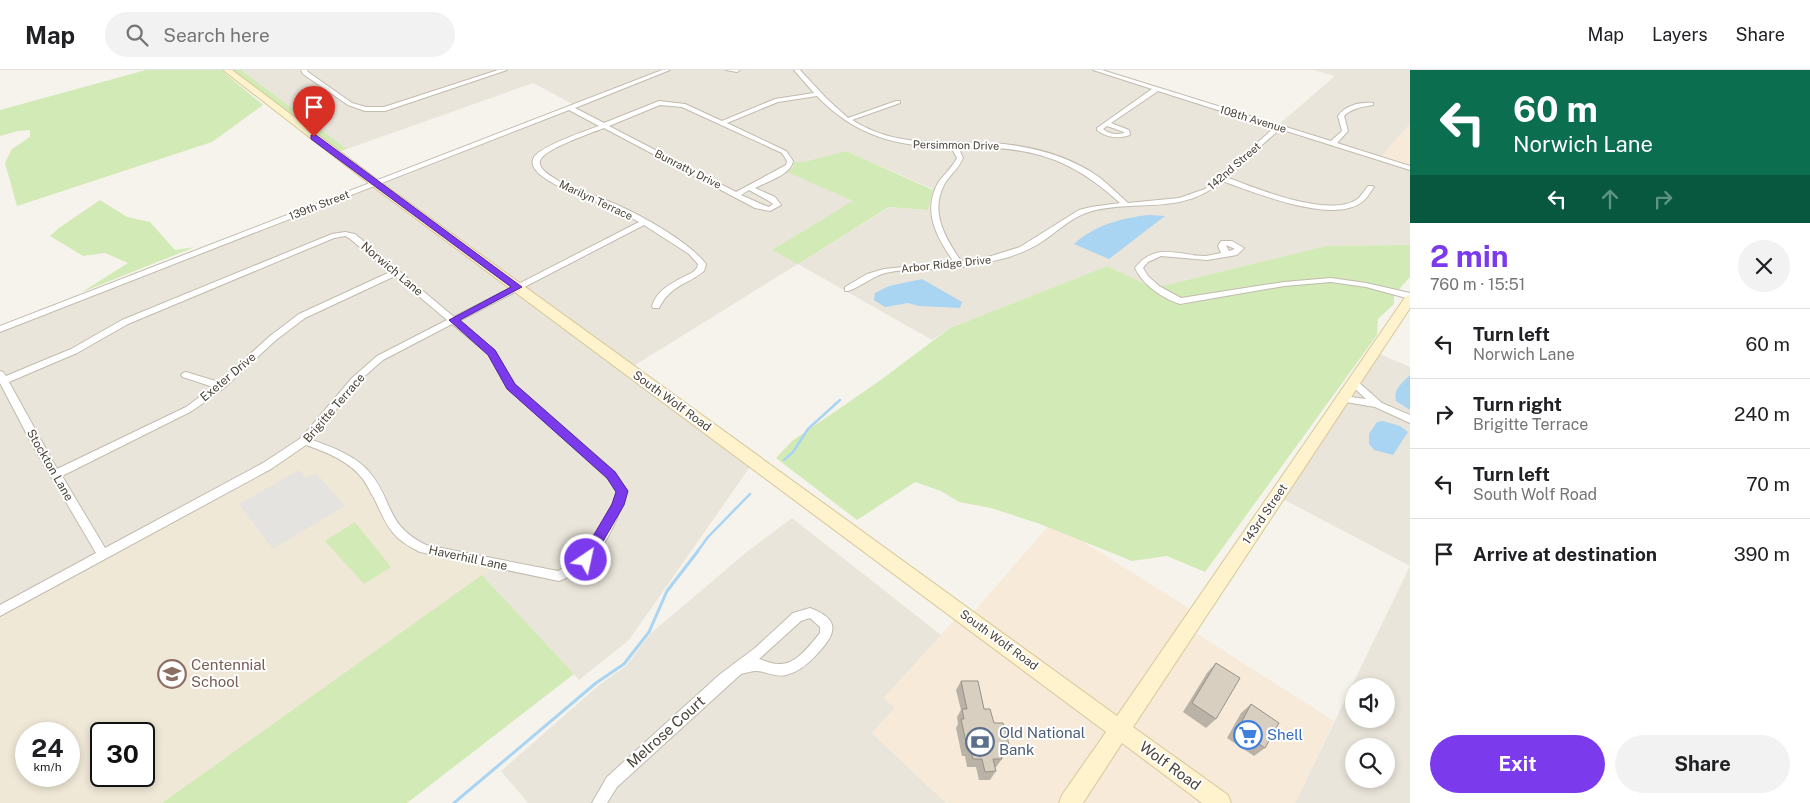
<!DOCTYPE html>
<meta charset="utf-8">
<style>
:root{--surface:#fff;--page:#f2f2f2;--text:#202124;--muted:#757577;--line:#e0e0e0;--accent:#7c3aed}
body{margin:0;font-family:"Public Sans",sans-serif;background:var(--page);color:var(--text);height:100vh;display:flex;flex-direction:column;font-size:19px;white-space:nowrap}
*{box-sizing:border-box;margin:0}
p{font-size:16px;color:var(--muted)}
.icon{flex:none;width:28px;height:28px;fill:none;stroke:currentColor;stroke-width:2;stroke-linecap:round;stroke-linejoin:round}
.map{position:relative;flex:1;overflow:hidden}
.sheet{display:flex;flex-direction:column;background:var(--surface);width:400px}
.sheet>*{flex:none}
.banner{background:#0b6e4f;color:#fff;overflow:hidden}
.tools{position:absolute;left:1345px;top:608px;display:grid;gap:10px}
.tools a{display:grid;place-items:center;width:50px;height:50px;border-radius:50%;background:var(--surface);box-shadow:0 2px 8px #0003;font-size:25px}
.speed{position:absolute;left:15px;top:652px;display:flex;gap:10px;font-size:25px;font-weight:700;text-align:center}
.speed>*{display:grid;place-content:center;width:65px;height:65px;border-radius:50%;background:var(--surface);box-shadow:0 2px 8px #0003;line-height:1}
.speed small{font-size:12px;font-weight:400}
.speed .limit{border:2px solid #111;border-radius:8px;background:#fff;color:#111}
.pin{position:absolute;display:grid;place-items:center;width:42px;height:42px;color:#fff;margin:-51px -21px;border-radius:50% 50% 50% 0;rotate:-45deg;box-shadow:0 0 5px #0007}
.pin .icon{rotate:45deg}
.me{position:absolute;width:55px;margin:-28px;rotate:34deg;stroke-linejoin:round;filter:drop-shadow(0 0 4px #0008)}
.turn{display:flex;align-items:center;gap:18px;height:105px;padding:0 20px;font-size:22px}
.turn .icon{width:65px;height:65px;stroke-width:2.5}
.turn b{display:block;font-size:35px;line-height:42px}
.lanes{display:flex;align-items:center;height:48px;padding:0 20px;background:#0003;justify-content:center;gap:25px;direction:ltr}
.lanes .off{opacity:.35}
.round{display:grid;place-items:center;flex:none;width:52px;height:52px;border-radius:26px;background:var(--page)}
.overview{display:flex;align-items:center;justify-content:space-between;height:85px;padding:0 20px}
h1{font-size:30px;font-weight:700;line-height:38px;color:var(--accent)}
.cta{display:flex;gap:10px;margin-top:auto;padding:10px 20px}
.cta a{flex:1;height:58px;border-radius:30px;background:var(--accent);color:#fff;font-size:20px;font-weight:700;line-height:58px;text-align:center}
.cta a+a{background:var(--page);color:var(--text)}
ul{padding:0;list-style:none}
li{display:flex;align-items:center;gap:15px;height:70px;padding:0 20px;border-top:1px solid var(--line)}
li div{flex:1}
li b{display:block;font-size:19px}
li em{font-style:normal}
header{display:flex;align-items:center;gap:30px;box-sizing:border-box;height:70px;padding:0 25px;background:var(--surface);border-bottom:1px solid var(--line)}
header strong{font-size:24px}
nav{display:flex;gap:28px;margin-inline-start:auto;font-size:18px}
.search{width:350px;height:45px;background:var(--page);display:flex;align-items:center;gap:12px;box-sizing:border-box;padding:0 18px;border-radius:28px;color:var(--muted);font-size:19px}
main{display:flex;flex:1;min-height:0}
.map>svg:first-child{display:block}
.residential{fill:#eae5da;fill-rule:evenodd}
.commercial{fill:#f7ead8}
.education{fill:#efe8d6;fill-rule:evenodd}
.green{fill:#d2eab5}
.parking{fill:#e5e3e0}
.water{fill:#a9d4f2}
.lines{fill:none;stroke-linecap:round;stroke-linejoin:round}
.stream-far1{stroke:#a9d4f2;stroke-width:2.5}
.stream{stroke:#a9d4f2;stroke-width:3}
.minor-casing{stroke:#c2bbae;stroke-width:2}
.secondary-casing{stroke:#d6c79b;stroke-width:2}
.minor{fill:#fff;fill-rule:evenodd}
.secondary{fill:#fff3cd;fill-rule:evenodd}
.wall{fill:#bab2a6}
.building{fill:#d8cfc1;stroke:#979187}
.route{fill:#7c3aed;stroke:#51269a}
.labels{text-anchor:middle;stroke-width:4;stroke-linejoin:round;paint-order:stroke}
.far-street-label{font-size:11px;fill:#4b4439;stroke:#fff}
.street-label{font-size:12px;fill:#4b4439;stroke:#fff}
.near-education-label{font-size:15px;fill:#785e54;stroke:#fff;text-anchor:start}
.near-street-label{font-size:15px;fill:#4b4439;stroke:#fff}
.near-service-label{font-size:15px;fill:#4e5e75;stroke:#fff;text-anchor:start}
.near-shop-label{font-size:15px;fill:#366cbe;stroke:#fff;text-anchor:start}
</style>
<header>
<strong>Map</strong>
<div class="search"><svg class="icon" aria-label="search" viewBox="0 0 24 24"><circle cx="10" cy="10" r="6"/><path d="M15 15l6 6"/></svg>Search here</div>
<nav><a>Map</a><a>Layers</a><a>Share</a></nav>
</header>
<main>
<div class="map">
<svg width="1410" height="733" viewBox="0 0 1410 733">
<rect width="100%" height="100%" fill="#f6f3ec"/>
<path class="residential" d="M241 0H655L658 1 574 35 533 13 347 79Z
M671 0H1093L1410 99V175L1326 176 1154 218 1107 196 950 258 932 270 798 194 632 297 382 114ZM846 81 933 119 928 140 890 137 798 194 853 131 787 101 794 92H803Z
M1314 0H1410V54L1380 88 1277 56 1335 6Z
M377 114 752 394 629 570 579 610 482 505 494 497 423 481 403 473 390 460 365 407 0 543V262Z
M1380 284 1410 297V733H1295L1410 496 1283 429ZM1354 616H1386V649H1354ZM1354 676H1386V709H1354Z
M792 448 941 565 884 628 895 638 872 663 946 733H528L501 701 598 616 626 596 651 563 748 481Z"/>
<path class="commercial" d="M1410 54V97L1380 88Z
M1052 452 1193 541 1117 652 971 545Z
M959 545 1113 659 1062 733H946L872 663 895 638 884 628Z
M1191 560 1334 651 1295 733H1227L1126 659Z
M1121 665 1213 733H1076Z"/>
<path class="education" d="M306 373 332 383 365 407 390 460 403 473 423 481 495 497 162 733H0V543ZM26 664H69V706H26ZM101 664H144V706H101Z"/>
<path class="green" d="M146 0H221L263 35 212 72 17 136 5 93 12 79 30 67V60L18 61 0 66V40Z
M233 0H241L347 79 341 81Z
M846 81 933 120 928 140 889 137 798 194 772 180 853 131 787 102 793 97 794 92H803Z
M100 130 127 147 150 152 175 180 195 177 82 222 128 193 105 183 83 186 50 166 59 158Z
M1410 175V207L1394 225V234L1378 249 1377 265 1205 502 1167 486 1132 491 1040 454 991 438 959 432 941 421 915 412 857 450 776 388 792 371 878 312 950 258 1107 196 1154 218 1326 176Z
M355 452 391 497 364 514 325 471Z
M482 505 574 604 407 733H162Z"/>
<path class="parking" d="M299 400 306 408 316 403 345 436 273 479 239 434Z"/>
<path class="water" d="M1149 145 1165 146 1109 189 1074 174C1095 155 1121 148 1149 145Z
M922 209 962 232 960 238 919 236 908 233 885 237 874 230 875 223 889 216Z
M1410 305V340L1396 331C1393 319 1402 313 1410 305Z
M1383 351 1400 356 1408 362 1393 385 1374 380 1369 374V364L1377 352Z"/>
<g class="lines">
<path class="stream-far1" d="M784 390 793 382 808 359 840 330
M697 482 708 467 750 424"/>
<path class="stream" d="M454 733 596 613 624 594 649 562 667 521 698 481"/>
<defs>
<path id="minor" d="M301 0H307L308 2 352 33 366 37H384L498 0H507L385 41H365L348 35 303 4Z
M662 0H670L575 38 604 53 659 31 685 34 722 51 775 29 814 23 794 0H800L827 29 848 48 896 31H900V33L852 50C897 78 940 71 990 73 1028 75 1068 85 1099 107 1109 115 1118 124 1128 133L1179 128 1205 119 1274 58 1158 21 1111 53 1129 60 1130 65C1118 69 1107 68 1097 60V58L1152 19 1093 0H1102L1331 71 1342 61 1338 46C1346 35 1360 32 1373 33V35C1362 37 1352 38 1344 46L1348 61 1337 73 1410 96V100L1280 59 1226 107C1256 118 1326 148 1356 130 1361 127 1364 121 1368 116H1372L1374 117C1370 122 1367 129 1362 132 1332 155 1254 122 1222 111 1182 146 1138 129 1092 141 1073 146 1059 160 1043 171 1033 178 1021 183 1009 187 994 191 976 195 961 197 937 201 910 197 885 203 871 207 861 217 848 221H845V217L867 204 884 199 954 192C937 168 922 142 938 113 944 104 952 98 957 88L951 77C897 77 855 66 817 26L778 32 727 53 786 81 793 91C791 105 766 112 755 118L775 127 781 135 770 141 755 138 604 58C592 63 543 79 540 91 538 99 551 106 557 110 574 120 595 125 613 133 641 145 688 171 706 194L704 201C685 216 671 215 659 238H653L652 236C658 217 677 211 693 202L697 198 698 194 689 184 644 155 459 251 495 281 514 314 615 402 627 421C615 458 598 497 559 511L420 482C390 467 388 457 374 428 370 422 367 414 362 408 349 391 326 382 306 375L271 399 0 546V535L96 483 33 376 0 313V301L3 302 6 306 71 279 122 250 332 164 345 162 355 164 454 247 639 152C629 146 619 141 608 136 595 131 521 108 534 87 541 76 585 61 599 56L569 40 0 262V256ZM660 35 682 37 782 83 787 91 786 95 736 122 609 56ZM1107 56 1124 62V63C1116 65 1109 64 1103 59ZM958 77C1026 76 1068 85 1120 133L1091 137 1079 140 1020 177 988 187 961 191C945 168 929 141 945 113 951 104 959 98 963 88ZM749 120 769 131 773 134 769 137 761 134 741 125ZM345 166 349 168 390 202 299 244 270 266 219 312 186 302 183 303 181 305 183 307 213 317 186 337 57 399 9 312 77 283 128 254 334 168ZM395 206 447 250 377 286 352 308 301 368 263 393 105 478 62 406 192 341 224 318 276 270 305 248ZM452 254 489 285 508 318 607 408 617 421C606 453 591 486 558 501L426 475C386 455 394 434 371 404 357 386 332 377 312 370L358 312 383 290Z
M726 0H740L737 2Z
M1221 171H1232L1244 178 1237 185 1207 190 1161 186 1148 192 1143 198 1148 206 1159 216 1181 228 1284 212 1331 208 1366 213 1410 223V229L1366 217 1331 212 1284 216 1180 234C1162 228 1143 215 1135 198 1156 171 1178 186 1206 186 1211 185 1216 184 1221 183L1218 176ZM1226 175 1235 179 1229 181Z
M1354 310 1357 311 1382 333 1410 345V353L1375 337 1340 331 1338 329 1343 326 1366 329 1351 315 1349 313 1351 311Z
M810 538C840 549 837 563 818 583 809 593 799 602 786 605 776 608 766 601 756 601 751 601 746 603 741 604L617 717 607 733H592L607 707 719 605 755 578 793 543ZM810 548 820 557V563C810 575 796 595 779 594 772 594 766 591 759 589L801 551Z"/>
<path id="secondary" d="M223 0H232L379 111 1117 646 1406 226 1410 225V238L1133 657 1228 725 1231 733H1202L1122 673 1083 733H1059L1062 725 1106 662 371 115Z"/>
</defs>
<use href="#minor" class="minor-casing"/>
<use href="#secondary" class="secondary-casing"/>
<use href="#minor" class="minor"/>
<use href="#secondary" class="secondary"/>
</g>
<path class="wall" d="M1216 593V649L1206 658 1183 642 1207 603Z
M961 611 984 639 1009 674 1003 682H1001L1002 689 996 697H995L996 701 990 710H979L976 697H967L965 686H962L956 658 958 654 957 647 961 640 956 620Z
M1251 634 1265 678 1254 686 1227 668 1241 643Z"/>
<path class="building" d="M1216 593 1240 608 1216 649 1192 633Z
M961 611H978L984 639H990L994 653H1003L1009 674H999L1002 689H993L996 701 985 702 982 689H973L970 677H967L961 649H964L962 639H967Z
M1251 634 1279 653 1265 678 1238 659Z"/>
<path class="route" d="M311 65H316L522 217 460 250 495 280 515 314 615 402 628 421 624 435 590 494 586 496 581 494 579 490 612 434 616 422 607 408 507 319 488 285 449 250 511 217 311 69Z"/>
<defs>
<symbol id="school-ring" viewBox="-11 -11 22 22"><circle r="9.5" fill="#fff" stroke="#8d6e63" stroke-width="1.5"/><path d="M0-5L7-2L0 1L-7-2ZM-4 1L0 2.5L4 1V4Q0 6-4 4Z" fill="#8d6e63"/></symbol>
<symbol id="supermarket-ring" viewBox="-11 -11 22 22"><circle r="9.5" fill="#fff" stroke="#3f7fe0" stroke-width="1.5"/><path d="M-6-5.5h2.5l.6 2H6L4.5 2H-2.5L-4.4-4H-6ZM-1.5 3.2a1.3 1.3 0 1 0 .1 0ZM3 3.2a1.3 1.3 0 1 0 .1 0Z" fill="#3f7fe0"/></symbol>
<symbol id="bank-ring" viewBox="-11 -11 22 22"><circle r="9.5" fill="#fff" stroke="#5c6f8a" stroke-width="1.5"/><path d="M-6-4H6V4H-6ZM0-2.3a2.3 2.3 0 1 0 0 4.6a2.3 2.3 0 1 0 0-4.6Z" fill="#5c6f8a"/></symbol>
</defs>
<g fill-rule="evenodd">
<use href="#school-ring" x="156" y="588" width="32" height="32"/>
<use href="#supermarket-ring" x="1232" y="649" width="32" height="32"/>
<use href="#bank-ring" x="964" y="656" width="32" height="32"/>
</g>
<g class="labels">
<g class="far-street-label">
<text transform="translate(1253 49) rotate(17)" y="4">108th Avenue</text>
<text transform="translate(956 75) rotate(1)" y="4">Persimmon Drive</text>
<text transform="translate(1234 96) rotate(-41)" y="4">142nd Street</text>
<text transform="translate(688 99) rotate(27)" y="4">Bunratty Drive</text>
<text transform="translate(596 130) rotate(25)" y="4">Marilyn Terrace</text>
<text transform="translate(319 135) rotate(-21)" y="4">139th Street</text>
<text transform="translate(946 194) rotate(-6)" y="4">Arbor Ridge Drive</text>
</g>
<g class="street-label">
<text transform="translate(392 199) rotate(40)" y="4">Norwich Lane</text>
<text transform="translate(228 307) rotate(-40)" y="4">Exeter Drive</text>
<text transform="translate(672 331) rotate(36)" y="4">South Wolf Road</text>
<text transform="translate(334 338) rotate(-49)" y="4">Brigitte Terrace</text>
<text transform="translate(50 395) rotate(60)" y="4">Stockton Lane</text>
<text transform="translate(1265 444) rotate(-56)" y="4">143rd Street</text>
<text transform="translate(468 488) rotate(12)" y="4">Haverhill Lane</text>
<text transform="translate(999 570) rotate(36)" y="4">South Wolf Road</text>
</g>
<g class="near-education-label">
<text x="191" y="600">Centennial<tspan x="191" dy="17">School</tspan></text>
</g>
<g class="near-street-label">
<text transform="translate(666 662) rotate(-42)" y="5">Melrose Court</text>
<text transform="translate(1170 696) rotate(36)" y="5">Wolf Road</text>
</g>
<g class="near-service-label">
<text x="999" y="668">Old National<tspan x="999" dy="17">Bank</tspan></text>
</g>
<g class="near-shop-label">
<text x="1267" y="670">Shell</text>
</g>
</g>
</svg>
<div class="tools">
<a><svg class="icon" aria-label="sound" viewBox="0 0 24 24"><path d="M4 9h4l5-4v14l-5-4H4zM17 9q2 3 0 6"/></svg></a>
<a><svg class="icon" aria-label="search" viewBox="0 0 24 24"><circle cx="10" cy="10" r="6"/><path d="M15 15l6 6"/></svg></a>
</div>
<div class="speed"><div>24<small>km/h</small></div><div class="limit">30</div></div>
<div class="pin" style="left:314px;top:67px;background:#d93025"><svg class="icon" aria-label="arrive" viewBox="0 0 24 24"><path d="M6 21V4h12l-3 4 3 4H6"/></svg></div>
<svg class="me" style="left:586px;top:490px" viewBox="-20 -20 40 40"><circle r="17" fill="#7c3aed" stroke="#fff" stroke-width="3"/><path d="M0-11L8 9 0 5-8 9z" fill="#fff"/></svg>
</div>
<section class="sheet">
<div class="banner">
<div class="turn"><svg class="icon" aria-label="left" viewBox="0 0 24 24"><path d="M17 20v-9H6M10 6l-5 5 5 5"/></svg><div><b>60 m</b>Norwich Lane</div></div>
<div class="lanes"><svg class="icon" aria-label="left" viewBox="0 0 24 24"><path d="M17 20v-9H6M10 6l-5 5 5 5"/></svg><svg class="icon off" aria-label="ahead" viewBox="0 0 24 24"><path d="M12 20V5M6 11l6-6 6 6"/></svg><svg class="icon off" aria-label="right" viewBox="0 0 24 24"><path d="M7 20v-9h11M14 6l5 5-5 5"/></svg></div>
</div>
<div class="overview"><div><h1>2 min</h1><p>760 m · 15:51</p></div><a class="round"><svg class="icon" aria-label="close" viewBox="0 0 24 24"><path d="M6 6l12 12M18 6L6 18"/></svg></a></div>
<ul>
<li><svg class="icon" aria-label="left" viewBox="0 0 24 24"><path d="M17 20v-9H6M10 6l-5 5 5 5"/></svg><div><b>Turn left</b><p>Norwich Lane</p></div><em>60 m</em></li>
<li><svg class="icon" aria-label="right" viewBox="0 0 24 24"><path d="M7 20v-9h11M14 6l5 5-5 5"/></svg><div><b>Turn right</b><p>Brigitte Terrace</p></div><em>240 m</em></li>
<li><svg class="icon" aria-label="left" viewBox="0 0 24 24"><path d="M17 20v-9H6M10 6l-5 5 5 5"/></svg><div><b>Turn left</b><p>South Wolf Road</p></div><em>70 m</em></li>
<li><svg class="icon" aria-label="arrive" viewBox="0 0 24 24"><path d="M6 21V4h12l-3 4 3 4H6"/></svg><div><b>Arrive at destination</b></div><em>390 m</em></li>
</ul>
<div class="cta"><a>Exit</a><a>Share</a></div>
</section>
</main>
